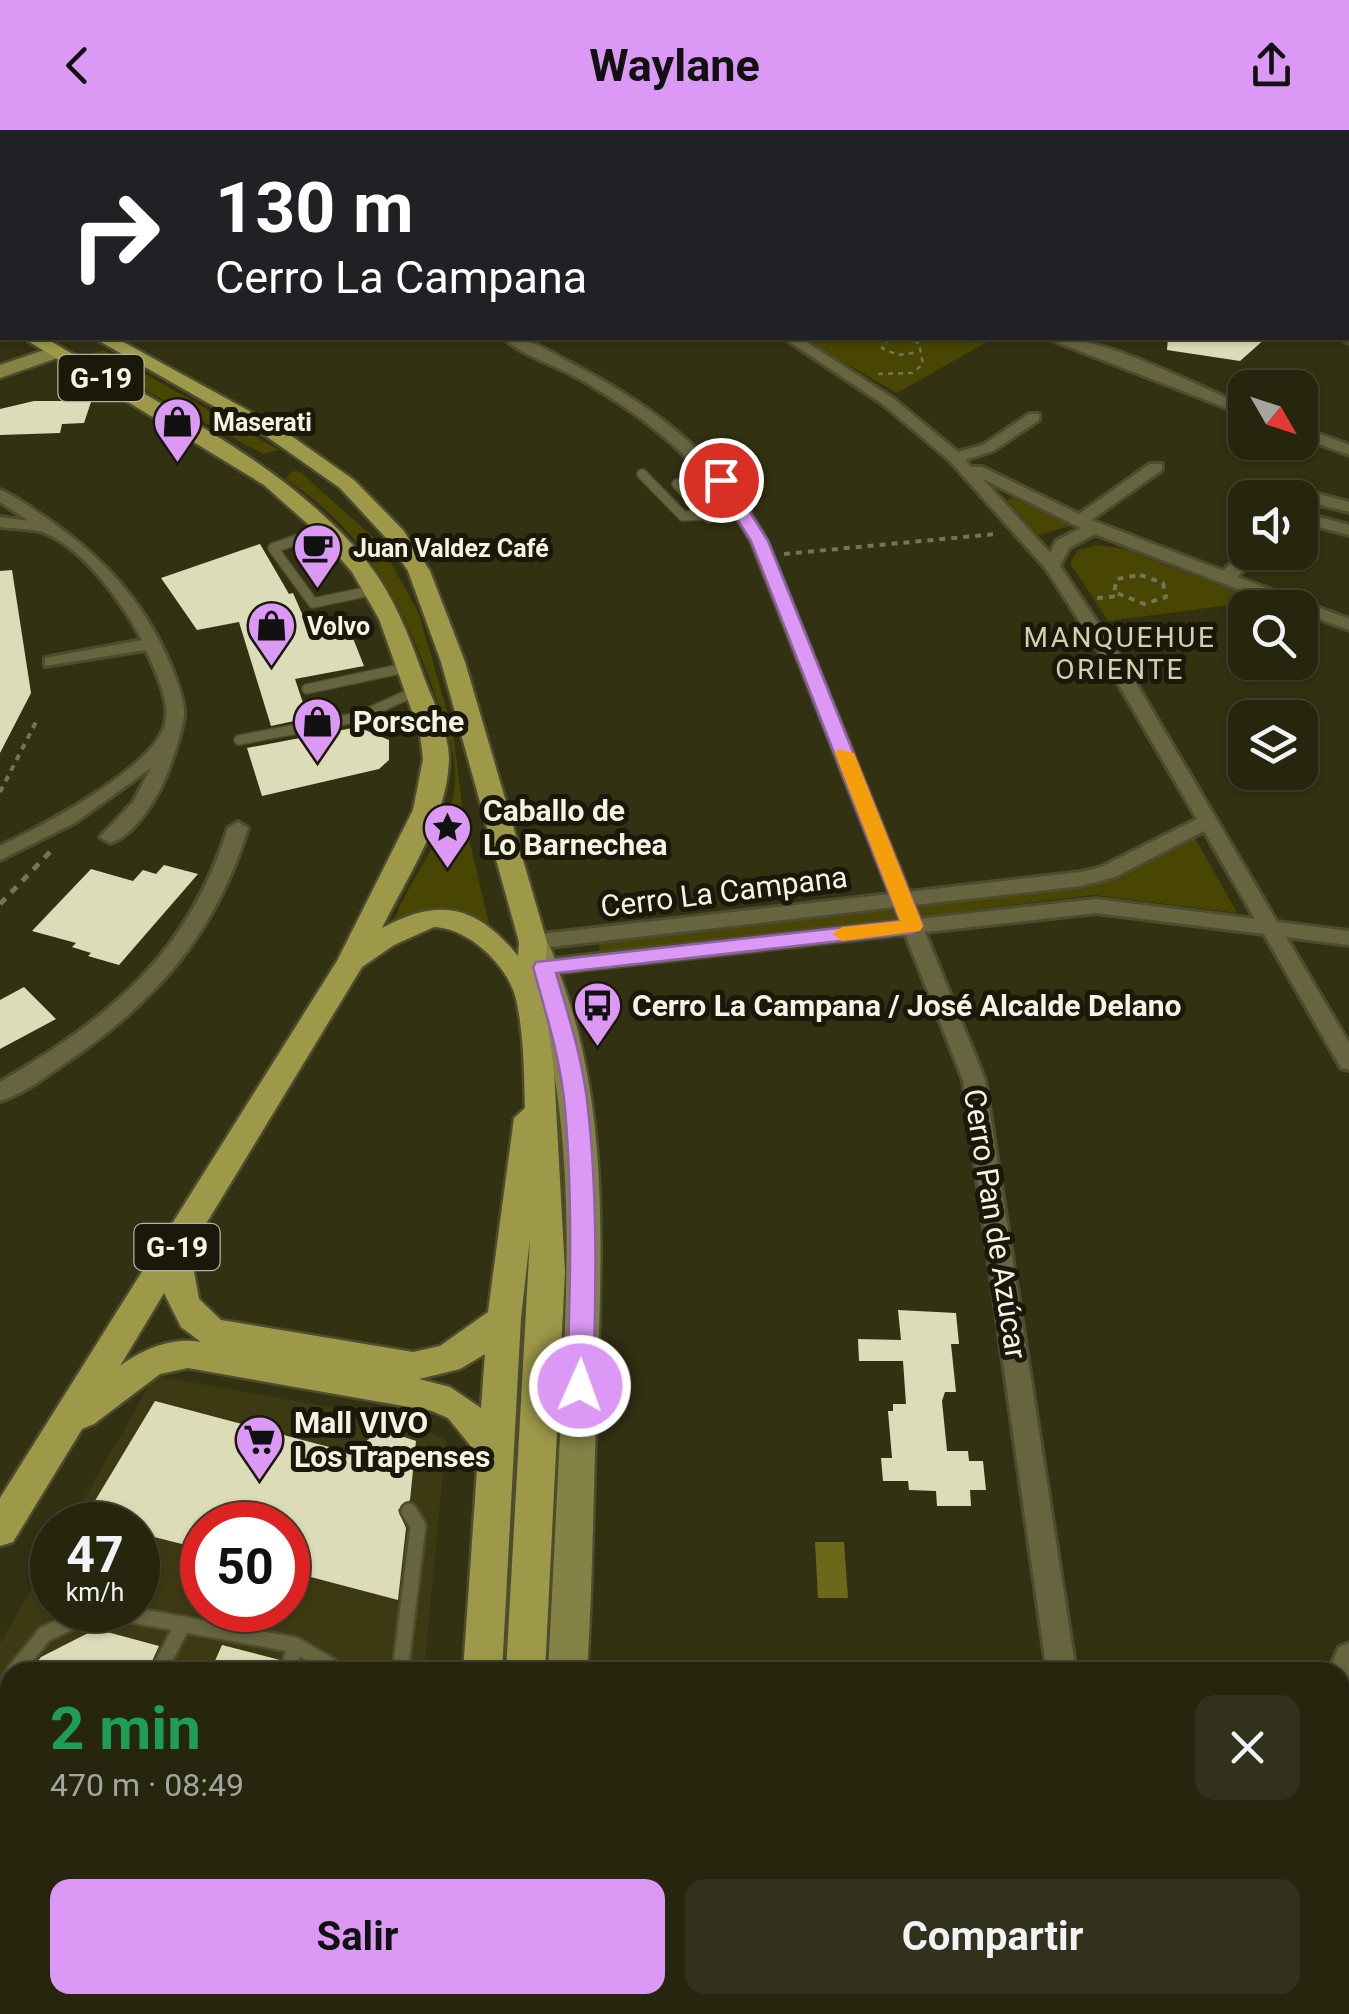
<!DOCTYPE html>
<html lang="es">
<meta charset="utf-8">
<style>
:root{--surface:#26250e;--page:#32311c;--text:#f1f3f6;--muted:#a4a59e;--line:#42422e;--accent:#db99f5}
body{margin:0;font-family:Roboto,sans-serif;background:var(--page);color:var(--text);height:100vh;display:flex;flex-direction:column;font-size:38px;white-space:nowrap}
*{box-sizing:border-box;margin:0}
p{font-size:32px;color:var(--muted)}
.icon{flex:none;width:55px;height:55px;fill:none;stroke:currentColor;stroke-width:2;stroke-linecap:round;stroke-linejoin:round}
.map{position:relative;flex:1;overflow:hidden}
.panel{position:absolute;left:0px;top:1532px;width:1350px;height:352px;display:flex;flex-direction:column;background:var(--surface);border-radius:30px 30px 0 0;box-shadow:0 2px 8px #0004,0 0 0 2px var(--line)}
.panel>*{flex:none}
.top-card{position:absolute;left:0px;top:0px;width:1350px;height:210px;box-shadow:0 2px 8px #0004,0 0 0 2px var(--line);background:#202124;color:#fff;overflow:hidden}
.needle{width:65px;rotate:129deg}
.tools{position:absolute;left:1228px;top:240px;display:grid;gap:20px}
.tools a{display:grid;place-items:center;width:90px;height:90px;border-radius:20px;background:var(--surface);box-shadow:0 2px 8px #0004,0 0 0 2px var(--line);font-size:50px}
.speed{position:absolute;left:30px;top:1372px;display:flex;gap:20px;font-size:50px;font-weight:700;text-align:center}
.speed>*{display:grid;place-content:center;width:130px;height:130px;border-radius:50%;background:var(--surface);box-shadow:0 2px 8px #0004,0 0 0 2px var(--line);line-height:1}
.speed small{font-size:25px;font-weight:400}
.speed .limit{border:15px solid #d22;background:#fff;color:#111}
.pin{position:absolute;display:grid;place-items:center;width:85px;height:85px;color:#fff;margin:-42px;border:5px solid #fff;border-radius:50%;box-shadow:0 2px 10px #0007}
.me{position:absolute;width:110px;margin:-55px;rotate:2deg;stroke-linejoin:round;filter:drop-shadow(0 0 8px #0008)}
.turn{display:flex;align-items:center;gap:35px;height:210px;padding:0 50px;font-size:45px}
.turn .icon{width:130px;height:130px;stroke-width:2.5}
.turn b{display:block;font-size:70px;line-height:85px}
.round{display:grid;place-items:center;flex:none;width:105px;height:105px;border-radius:20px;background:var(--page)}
.overview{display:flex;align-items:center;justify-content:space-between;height:170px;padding:0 50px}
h1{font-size:60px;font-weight:700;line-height:75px;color:#1e9e55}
.cta{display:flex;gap:20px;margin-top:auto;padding:20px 50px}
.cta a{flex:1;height:115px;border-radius:20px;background:var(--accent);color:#111;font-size:40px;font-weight:700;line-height:115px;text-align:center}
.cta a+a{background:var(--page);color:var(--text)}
header{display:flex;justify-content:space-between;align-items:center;height:130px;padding:0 50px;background:var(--accent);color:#111;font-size:45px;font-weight:700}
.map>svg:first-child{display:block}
.built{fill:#3d3a13;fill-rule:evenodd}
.green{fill:#494603}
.water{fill:#6c681a}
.building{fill:#dddcb8}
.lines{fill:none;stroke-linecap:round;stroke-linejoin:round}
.primary-tunnel{stroke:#4f4e31;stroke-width:39;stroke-dasharray:39 20;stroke-linecap:butt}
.lane-far2-casing{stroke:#4d4c2f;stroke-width:9}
.lane-far1-casing{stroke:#4d4c2f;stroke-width:12}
.lane-casing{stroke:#4d4c2f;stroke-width:20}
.street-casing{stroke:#4d4c2f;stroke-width:6}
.secondary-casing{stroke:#4d4c2f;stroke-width:5}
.primary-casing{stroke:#4d4c2f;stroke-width:5}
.path-far2{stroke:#757459;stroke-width:2.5;stroke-dasharray:5 5;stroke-linecap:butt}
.path-far1{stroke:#757459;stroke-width:4;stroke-dasharray:6 6;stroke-linecap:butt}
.path{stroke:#757459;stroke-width:5;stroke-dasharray:8 8;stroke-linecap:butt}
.lane-far2{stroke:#676540;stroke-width:6}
.lane-far1{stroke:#676540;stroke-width:9}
.lane{stroke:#676540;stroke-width:15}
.street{fill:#676540;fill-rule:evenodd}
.secondary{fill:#858246;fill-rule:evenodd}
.primary{fill:#9d9949;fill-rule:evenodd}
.route{fill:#db99f5;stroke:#8e639f;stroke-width:2.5}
.slow{fill:#f59e0b}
.labels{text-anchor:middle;stroke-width:10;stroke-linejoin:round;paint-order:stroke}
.far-poi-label{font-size:25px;font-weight:bold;fill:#f5f4e2;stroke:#19180b;text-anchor:start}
.shield{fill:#19180b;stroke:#b3b2a2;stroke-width:2.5}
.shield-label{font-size:28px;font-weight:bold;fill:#f5f4e2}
.far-neighbourhood-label{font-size:28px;letter-spacing:2.5px;fill:#d2d1ae;stroke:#19180b}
.poi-label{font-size:30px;font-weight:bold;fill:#f5f4e2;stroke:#19180b;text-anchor:start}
.street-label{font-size:30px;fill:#f5f4e2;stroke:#19180b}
</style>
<header><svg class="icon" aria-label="back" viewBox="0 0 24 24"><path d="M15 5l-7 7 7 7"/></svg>Waylane<svg class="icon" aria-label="share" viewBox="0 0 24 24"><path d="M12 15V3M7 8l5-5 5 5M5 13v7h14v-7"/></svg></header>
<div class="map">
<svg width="1349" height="1884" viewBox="0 0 1349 1884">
<rect width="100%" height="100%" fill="#323112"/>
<path class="built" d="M155 1246 410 1291 446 1310 424 1542H10V1875H391L390 1884H0V1514L52 1424V1480H138V1395H69ZM202 1395H288V1480H202Z"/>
<path class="green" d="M723 0H1349V209L1348 2Z
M801 208H994L897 263Z
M103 220 279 320 263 324 84 227Z
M293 341 300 342 381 414 419 484 453 602 463 683 489 794 473 788 393 793C409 748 446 709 454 661 459 628 445 594 435 564 405 478 365 399 285 349Z
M1011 367 1069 393 1071 396 1038 405 1007 370Z
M1099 415 1124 419 1261 471 1108 491 1070 433 1078 420Z
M1195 708 1237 783 1093 765 600 826 599 814 1088 758Z"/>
<path class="water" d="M815 1412H844L848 1468H818Z"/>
<path class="building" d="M1168 208H1266L1240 231 1167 220Z
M34 271H67L91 272 84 293 62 294 60 303 0 305V279Z
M260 414 289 464 293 463 307 495 345 488 364 536 295 549 308 588 271 596 239 492 197 500 161 448Z
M12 440 31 563 0 623V441Z
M358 597 389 610V630L379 639 262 666 247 618Z
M164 735 198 744 119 835 88 826 91 823 72 817 76 813 32 801 91 739 133 751 143 740 156 744Z
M24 857 56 889 0 919V870Z
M898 1180 956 1183 959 1214H951L956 1262H945L942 1271 947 1321H968L969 1331H983L986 1360H970L971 1376H937L936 1361 909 1360 908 1351H883L881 1328H892L888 1281H893V1274H906L903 1231H859L858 1209 901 1210Z
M155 1271 352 1323 381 1299 416 1311 410 1370 398 1380 406 1398 398 1470 288 1441V1395H202V1419L138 1403V1395L84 1389Z
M96 1499 159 1516 147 1542H28L41 1527Z
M222 1515 280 1530 277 1542H210Z"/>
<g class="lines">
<path class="primary-tunnel" d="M500 1884 501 1875"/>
<defs>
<path id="lane-far2" d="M687 0 694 2"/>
<path id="lane-far1" d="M642 344 683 386 746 383
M677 354 709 388
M327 399 273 418 313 473 375 460
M307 559 409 537
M363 588 403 593 432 604
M239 610 359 587 416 561"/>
<path id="lane" d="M14 1542 45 1504 89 1484H127L295 1515 341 1542
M158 1542 183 1494
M288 1542 295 1515
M400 1542 418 1396 409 1381
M0 1566 10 1549
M0 1846 10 1827
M221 1884 225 1875"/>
<path id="street" d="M1348 204 1349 213 1338 208H1348Z
M503 208C526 206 547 220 567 231 654 276 719 325 767 411L909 762 1081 742 1101 737 1197 689 1105 531 1046 439 950 331 884 275 784 208H800L894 269 958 322 983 315 1029 284H1039V290L993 321 965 330 971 337H982L1079 384 1150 334H1162V340L1091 390 1223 441 1245 421 1261 422 1237 447 1349 489V500L1300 482V478H1287L1095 404 1069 418 1060 436 1123 531 1277 792 1349 801V815L1286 807 1349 913V940L1341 938 1264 804 1096 783 925 802 985 950 1076 1542H1047L963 950 905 804 544 844 533 837 544 830 900 791 895 777 533 819 522 812 533 805 890 764 751 411C710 338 650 289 578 248 554 235 523 225 503 208ZM983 349 1081 398 1056 411 1050 423ZM1204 701 1255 789 1096 769 920 789 914 775 1081 756 1115 747Z
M1046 208C1100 204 1193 254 1245 276V285Z
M1300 297 1349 315V325L1300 307Z
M0 360C16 366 31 378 46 388 103 427 145 473 171 536 176 550 183 565 184 580 186 594 166 651 157 665 147 682 129 708 110 713L100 707 133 672 151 638 76 692 0 730V716C41 697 154 638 165 594 171 571 155 541 146 520L45 536V528L142 510C123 474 86 421 47 404 35 398 14 399 0 397V387L29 391 0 372Z
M1318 364 1349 372V382L1321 375 1308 384 1349 395V405L1300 392V375Z
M238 692 248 698C216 802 157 871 67 932 46 946 24 964 0 971V952C111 887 188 824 228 698Z
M1349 1513V1558L1340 1562V1542H1328L1339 1517Z
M1096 1875H1130L1131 1884H1097Z
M1181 1875H1215L1211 1884H1177Z"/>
<path id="secondary" d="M56 216 66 222 63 226 0 248V235Z
M533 803C551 807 554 829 560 845 611 979 601 1127 597 1268 593 1359 593 1451 587 1542H548C553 1451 557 1360 562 1269 569 1109 576 965 519 812Z
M533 1875H577V1884H533Z"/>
<path id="primary" d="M0 154H2V166H0Z
M0 182 2 183V196L0 195Z
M23 208H45C155 273 286 330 368 433 393 465 408 503 422 542 431 568 449 600 449 629 448 687 407 747 382 798 440 767 476 775 518 826L519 812 441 532 408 441 387 409 340 358 266 306 94 208H116L280 298 354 350 403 400 430 441 465 532 547 812 544 865 554 941 565 1142 545 1542H506L530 1108 521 1188 502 1542H463L478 1325 448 1288 432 1281 188 1238 160 1244 94 1294 82 1299 13 1412 0 1416V1368L337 831 413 680 423 629 420 604 379 489 352 442 319 404 264 355ZM434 797C468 798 508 835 516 869 524 904 524 943 525 978L514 988 488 1182 440 1216 413 1222 221 1190 199 1169 190 1120 362 837 394 815ZM164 1163 181 1197 201 1212C172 1207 143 1219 120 1236ZM485 1224 481 1278 450 1257 419 1249 460 1239Z
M434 1875H478L476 1884H432Z"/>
</defs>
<use href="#lane-far2" class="lane-far2-casing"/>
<use href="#lane-far1" class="lane-far1-casing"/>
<use href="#lane" class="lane-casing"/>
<use href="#street" class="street-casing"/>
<use href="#secondary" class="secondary-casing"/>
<use href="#primary" class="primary-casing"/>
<path class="path-far2" d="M571 0 578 2
M516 2 522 0
M878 244 912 243 923 234 919 213 908 208 888 210 882 218 898 225 918 222"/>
<path class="path-far1" d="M784 424 996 404
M1140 445 1163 453 1166 467 1144 474 1114 462 1117 449Z
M1097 468 1119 466
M0 662 37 590"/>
<path class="path" d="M0 774 50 722"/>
<use href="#lane-far2" class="lane-far2"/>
<use href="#lane-far1" class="lane-far1"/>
<use href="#lane" class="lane"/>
<use href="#street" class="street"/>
<use href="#secondary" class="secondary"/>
<use href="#primary" class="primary"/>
</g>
<path class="route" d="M715 346H727L768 411 923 796 912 803 556 843C569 887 583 931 588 978 598 1069 596 1164 593 1256L580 1267 567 1256C570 1164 573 1071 565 979 561 930 546 884 533 837L536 832 900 791 751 411 713 350Z"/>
<path class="slow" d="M838 619 854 623 923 796 920 801 842 811 832 804 842 797 900 791 835 623Z"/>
<defs>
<symbol id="shop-pin" viewBox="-11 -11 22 30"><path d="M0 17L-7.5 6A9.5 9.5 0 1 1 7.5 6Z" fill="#db99f5" stroke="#19180b"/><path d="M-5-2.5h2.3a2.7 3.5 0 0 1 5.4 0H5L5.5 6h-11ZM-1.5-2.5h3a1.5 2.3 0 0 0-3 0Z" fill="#111"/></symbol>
<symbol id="cafe-pin" viewBox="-11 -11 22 30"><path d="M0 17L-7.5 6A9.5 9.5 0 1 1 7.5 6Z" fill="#db99f5" stroke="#19180b"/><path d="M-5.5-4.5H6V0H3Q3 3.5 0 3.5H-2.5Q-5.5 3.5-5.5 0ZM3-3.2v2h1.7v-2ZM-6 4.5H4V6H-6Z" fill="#111"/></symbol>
<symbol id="sight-pin" viewBox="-11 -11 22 30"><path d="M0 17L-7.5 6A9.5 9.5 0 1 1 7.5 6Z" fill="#db99f5" stroke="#19180b"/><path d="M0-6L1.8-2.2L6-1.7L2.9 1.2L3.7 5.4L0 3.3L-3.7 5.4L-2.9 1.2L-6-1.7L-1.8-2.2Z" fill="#111"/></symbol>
<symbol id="bus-pin" viewBox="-11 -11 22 30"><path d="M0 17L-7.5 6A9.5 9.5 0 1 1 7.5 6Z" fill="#db99f5" stroke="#19180b"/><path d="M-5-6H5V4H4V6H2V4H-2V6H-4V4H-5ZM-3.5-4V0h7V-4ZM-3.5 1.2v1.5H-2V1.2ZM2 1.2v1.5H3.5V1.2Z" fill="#111"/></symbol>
<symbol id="supermarket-pin" viewBox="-11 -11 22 30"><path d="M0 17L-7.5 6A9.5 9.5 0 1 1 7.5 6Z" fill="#db99f5" stroke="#19180b"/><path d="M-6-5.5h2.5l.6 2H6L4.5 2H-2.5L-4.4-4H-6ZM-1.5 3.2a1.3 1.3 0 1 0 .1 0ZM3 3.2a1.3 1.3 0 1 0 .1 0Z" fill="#111"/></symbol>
</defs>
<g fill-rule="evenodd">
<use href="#shop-pin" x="150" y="264" width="55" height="75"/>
<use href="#cafe-pin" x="290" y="390" width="55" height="75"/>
<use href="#shop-pin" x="244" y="468" width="55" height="75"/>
<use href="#shop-pin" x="290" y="564" width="55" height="75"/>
<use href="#sight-pin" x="420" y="670" width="55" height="75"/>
<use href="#bus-pin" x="570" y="848" width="55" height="75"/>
<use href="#supermarket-pin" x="232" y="1282" width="55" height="75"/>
</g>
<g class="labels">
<g class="far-poi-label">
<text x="213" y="301">Maserati</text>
<text x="353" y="427">Juan Valdez Café</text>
<text x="307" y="505">Volvo</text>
</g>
<g class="shield">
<rect x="58.5" y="225" width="85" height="46" rx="8"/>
<rect x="134.5" y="1094" width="85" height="46" rx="8"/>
</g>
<g class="shield-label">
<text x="101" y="258">G-19</text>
<text x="177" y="1127">G-19</text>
</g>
<g class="far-neighbourhood-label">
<text x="1120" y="517">MANQUEHUE<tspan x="1120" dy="32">ORIENTE</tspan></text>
</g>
<g class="poi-label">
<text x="353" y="602">Porsche</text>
<text x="483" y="691">Caballo de<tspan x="483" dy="34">Lo Barnechea</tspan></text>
<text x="632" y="886">Cerro La Campana / José Alcalde Delano</text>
<text x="294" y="1303">Mall VIVO<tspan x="294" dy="34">Los Trapenses</tspan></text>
</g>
<g class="street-label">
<text transform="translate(724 762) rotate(-7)" y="10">Cerro La Campana</text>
<text transform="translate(995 1094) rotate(81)" y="10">Cerro Pan de Azúcar</text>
</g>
</g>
</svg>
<div class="tools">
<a><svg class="needle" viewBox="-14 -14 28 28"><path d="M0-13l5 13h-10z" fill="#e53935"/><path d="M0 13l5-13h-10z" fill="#a4a59e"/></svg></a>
<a><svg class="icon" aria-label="sound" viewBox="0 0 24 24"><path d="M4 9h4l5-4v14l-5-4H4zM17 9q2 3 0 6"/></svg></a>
<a><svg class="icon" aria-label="search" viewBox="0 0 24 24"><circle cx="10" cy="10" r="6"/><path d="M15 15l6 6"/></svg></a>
<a><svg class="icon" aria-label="layers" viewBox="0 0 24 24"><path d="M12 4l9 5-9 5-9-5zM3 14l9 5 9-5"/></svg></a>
</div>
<div class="speed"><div>47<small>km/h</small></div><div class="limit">50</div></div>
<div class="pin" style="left:721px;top:350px;background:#d93025"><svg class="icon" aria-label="arrive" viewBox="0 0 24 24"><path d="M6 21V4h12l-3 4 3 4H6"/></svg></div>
<svg class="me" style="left:580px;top:1256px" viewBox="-20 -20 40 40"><circle r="17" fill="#db99f5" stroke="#fff" stroke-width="3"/><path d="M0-11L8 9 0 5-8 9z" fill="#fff"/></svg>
<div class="top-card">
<div class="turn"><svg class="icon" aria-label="right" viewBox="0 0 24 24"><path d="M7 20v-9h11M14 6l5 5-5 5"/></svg><div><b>130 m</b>Cerro La Campana</div></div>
</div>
<section class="panel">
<div class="overview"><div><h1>2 min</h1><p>470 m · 08:49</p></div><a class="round"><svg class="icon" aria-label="close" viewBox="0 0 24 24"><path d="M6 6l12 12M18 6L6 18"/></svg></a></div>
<div class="cta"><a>Salir</a><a>Compartir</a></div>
</section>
</div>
